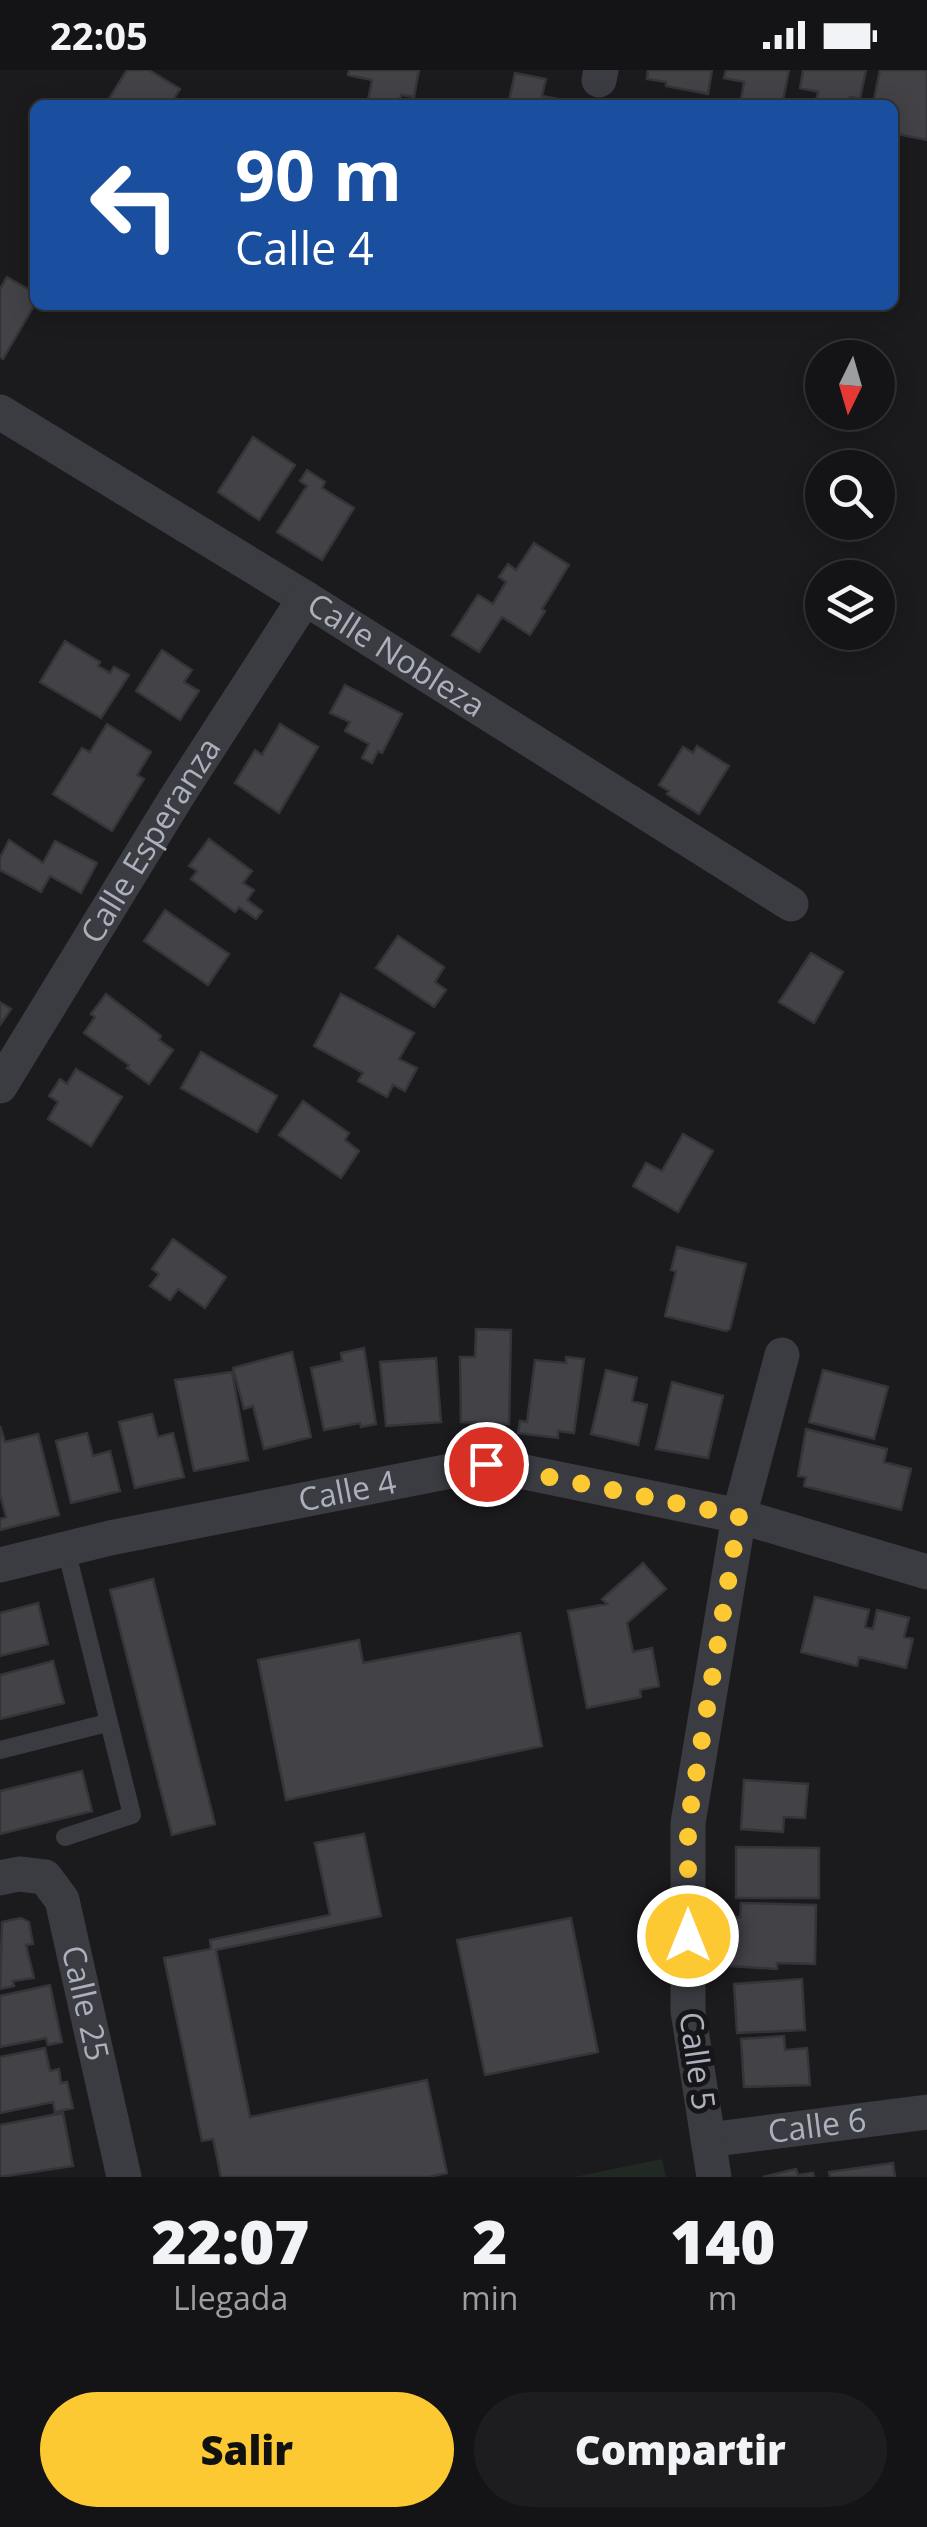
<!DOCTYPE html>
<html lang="es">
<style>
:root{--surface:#141416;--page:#1d1d1f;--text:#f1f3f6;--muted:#9d9ea1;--line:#333335;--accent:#fdc933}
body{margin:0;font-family:"Open Sans",sans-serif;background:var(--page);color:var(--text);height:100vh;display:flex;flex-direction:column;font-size:38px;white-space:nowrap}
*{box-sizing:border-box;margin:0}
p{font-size:32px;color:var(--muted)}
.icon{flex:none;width:55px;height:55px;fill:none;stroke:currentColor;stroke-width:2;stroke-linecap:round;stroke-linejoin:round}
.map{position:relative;height:2107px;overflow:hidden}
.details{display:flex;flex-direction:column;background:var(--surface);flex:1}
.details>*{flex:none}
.guide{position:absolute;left:30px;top:30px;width:868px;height:210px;border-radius:15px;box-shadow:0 5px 25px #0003,0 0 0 2px var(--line);background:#1a4fa0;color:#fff;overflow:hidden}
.needle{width:65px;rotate:185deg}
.tools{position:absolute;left:805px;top:270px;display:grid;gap:20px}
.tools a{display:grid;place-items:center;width:90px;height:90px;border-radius:50%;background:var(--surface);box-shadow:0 5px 25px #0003,0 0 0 2px var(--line);font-size:50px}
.pin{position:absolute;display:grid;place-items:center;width:85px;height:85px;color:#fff;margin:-42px;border:5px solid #fff;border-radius:50%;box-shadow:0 2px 10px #0007}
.me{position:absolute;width:110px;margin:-55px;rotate:0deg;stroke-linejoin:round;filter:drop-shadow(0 0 8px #0008)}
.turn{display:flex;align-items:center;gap:35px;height:210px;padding:0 40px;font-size:45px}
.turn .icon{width:130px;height:130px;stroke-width:2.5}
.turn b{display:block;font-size:70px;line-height:85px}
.eta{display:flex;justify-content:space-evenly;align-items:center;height:170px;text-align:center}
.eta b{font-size:60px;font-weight:800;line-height:70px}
.action{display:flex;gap:20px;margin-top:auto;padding:20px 40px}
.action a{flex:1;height:115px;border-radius:60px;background:var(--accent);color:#111;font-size:40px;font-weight:800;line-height:115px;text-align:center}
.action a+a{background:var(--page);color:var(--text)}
.status{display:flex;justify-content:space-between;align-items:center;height:70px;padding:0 50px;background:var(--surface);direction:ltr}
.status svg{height:28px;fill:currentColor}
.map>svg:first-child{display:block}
.green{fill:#202922}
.building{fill:#424247;stroke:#353439;stroke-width:2.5}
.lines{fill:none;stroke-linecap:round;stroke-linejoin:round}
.service{stroke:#3b3c42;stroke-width:18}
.minor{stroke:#3b3c42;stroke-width:35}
.route{stroke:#fdc933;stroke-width:18;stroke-dasharray:0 32.4}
.labels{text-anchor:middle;stroke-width:10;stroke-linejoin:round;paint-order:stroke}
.street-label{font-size:32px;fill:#acb0bd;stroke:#161518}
</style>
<div class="status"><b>22:05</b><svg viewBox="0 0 49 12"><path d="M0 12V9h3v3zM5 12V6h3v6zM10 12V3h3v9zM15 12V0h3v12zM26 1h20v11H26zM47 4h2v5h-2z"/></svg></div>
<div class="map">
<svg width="927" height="2107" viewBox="0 0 927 2107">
<rect width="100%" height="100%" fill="#1b1a1d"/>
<path class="green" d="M662 2089 666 2107H574Z"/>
<path class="building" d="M127 0H149L180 19 170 35H105Z
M349 0H419L414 27 401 25 399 35H367L372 10 348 5Z
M648 0H712L708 24 666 16V12L647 9Z
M726 0H789L782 35 741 29 744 12 724 8Z
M803 0H866L860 29 850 27 849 35 816 31 818 22 800 18Z
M880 0H927V70L892 63V35L873 34Z
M515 3 546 9 542 26 558 29 557 35H508Z
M7 207 35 223V234L3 289 0 287V219Z
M253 367 295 395 259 450 218 422Z
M307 400 325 412 322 418 354 438 322 490 277 462 307 416 300 411Z
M534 473 569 495 542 539 545 541 530 565 502 547 479 582 452 565 478 525 493 534 506 512 499 507 508 494 516 500Z
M65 571 100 592 98 596 110 603 114 597 129 605 101 648 40 612Z
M162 580 192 600 184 612 199 621 180 650 136 621Z
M345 615 402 644 382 683 378 681 372 693 362 688 369 674 345 661 350 652 330 643Z
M107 654 151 682 137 705 144 709 112 761 53 724 82 678 90 682Z
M280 654 318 677 279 743 235 713 255 680 262 685Z
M697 676 729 696 699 744 667 724 669 721 659 715 683 677 693 683Z
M209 769 252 801 243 813 254 820 247 830 262 841 256 849 239 837 235 842 191 809 197 801 189 796Z
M9 770 43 793 55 771 97 793 81 823 50 806 41 822 0 800V788Z
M165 840 229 884 208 915 144 871Z
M398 866 444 897 435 912 446 920 434 937 376 898Z
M811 883 843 902 814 953 779 932Z
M106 924 161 966 159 970 173 980 149 1014 127 998 129 995 84 963 95 947 91 944Z
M341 924 414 963 399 989 417 998 405 1021 393 1015 387 1027 358 1011 363 1003 314 976Z
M0 932 11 939 0 955Z
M201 982 277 1026 257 1062 181 1018Z
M76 999 122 1027 91 1076 48 1049 58 1032 49 1026 60 1009 67 1014Z
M303 1031 349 1063 345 1070 359 1081 341 1108 279 1065Z
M683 1064 713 1081 678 1142 633 1116 646 1093 662 1101Z
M173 1169 226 1207 205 1238 178 1219 170 1230 150 1216 159 1204 152 1199Z
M677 1177 746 1194 730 1259 726 1261 665 1246 676 1201 671 1200Z
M476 1259 511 1260 509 1354 461 1352 460 1287H475Z
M364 1278 376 1354 361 1357 360 1353 324 1360 311 1298 342 1291 341 1283Z
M292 1282 311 1367 264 1379 253 1336 244 1339 233 1298Z
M566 1287 584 1289 574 1363 558 1361V1368L518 1363 520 1351 527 1352 535 1290 566 1293Z
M436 1288 441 1352 386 1356 380 1292Z
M606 1300 637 1308 632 1331 647 1335 638 1375 591 1364Z
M823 1300 888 1317 874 1369 809 1352Z
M232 1302 248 1390 194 1401 175 1310Z
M672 1312 723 1326 708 1388 656 1379Z
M152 1344 158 1367 173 1363 184 1407 135 1418 119 1352Z
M0 1356 5 1372 38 1364 59 1445 0 1460V1449L6 1447 0 1424Z
M806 1359 887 1379 884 1392 911 1399 901 1440 804 1416 806 1407 798 1406Z
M87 1363 93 1386 110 1381 120 1421 71 1433 56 1371Z
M643 1493 666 1519 627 1553 633 1582 652 1578 659 1616 640 1620 641 1627 587 1638 568 1541 607 1534 602 1529Z
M153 1509 215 1754 172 1765 110 1520Z
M815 1527 869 1540 865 1557 873 1559 877 1540 909 1548 904 1567 913 1569 906 1598 859 1587 857 1596 801 1582Z
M38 1533 48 1574 0 1586V1543Z
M520 1563 542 1676 286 1730 258 1590 359 1570 363 1593Z
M53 1591 64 1633 0 1649V1605Z
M82 1701 92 1741 0 1764V1721Z
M744 1710 808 1714 805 1748 784 1747 783 1762 741 1759Z
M364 1764 381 1846 216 1880 250 2047 427 2010 447 2103 429 2107H221L213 2069 202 2071 164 1888 211 1879 210 1870 330 1845 315 1773Z
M736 1777 819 1778V1828H736Z
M741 1833 816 1835 815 1894 777 1893V1899L731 1896 732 1847H740Z
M21 1848 29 1852 33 1874 26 1875 34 1908 13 1911 14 1916 0 1919 2 1852Z
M571 1848 598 1982 485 2005 457 1870Z
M802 1909 805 1960 737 1963 734 1914Z
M50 1915 62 1972 48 1975 46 1968 0 1977V1926Z
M784 1966 785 1980 807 1978 810 2015 744 2017 741 1969Z
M45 1978 50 2001 59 1999 61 2013 67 2012 73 2038 55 2042 53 2032 0 2043V1987Z
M63 2043 73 2096 0 2107V2055Z
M893 2093 895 2107H830L829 2102Z
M796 2099 798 2105 813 2103 814 2107H763Z"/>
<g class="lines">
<path class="service" d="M0 1680 107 1653
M65 1767 132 1745 66 1479"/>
<g class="minor">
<path d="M599 10 601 0"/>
<path id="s1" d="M0 342 305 528 791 834"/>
<path id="s2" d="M0 1016 176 728 305 528"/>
<path id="s3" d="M0 1495 110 1468 486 1394 739 1446 927 1502"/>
<path id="s4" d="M0 1808 19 1804 45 1807 62 1830 124 2107"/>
<path id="s5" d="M708 2070 927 2042"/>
<path d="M714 2107 688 1941V1753L739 1446 782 1285"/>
</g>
</g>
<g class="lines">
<path class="route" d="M486 1394 739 1446 688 1753V1866"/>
</g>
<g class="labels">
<g class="street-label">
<text dy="11" stroke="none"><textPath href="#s1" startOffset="465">Calle Nobleza</textPath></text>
<text dy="11" stroke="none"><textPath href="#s2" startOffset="288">Calle Esperanza</textPath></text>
<text dy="11" stroke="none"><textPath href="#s3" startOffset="355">Calle 4</textPath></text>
<text dy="11" stroke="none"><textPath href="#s4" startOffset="180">Calle 25</textPath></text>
<text transform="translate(697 1991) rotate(82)" y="11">Calle 5</text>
<text dy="11" stroke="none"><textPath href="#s5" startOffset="110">Calle 6</textPath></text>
</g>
</g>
</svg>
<div class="tools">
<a><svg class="needle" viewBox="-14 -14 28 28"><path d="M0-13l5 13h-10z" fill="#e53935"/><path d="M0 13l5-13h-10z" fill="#9d9ea1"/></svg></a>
<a><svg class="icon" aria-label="search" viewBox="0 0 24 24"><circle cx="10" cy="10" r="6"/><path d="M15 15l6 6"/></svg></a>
<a><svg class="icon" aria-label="layers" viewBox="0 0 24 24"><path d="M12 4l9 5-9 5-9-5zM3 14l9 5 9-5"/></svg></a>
</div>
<div class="pin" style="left:486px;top:1394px;background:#d93025"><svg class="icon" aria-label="arrive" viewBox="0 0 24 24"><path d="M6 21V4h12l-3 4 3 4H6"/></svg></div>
<svg class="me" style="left:688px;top:1866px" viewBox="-20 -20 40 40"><circle r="17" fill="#fdc933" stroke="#fff" stroke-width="3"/><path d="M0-11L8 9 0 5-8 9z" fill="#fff"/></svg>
<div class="guide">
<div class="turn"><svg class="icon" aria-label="left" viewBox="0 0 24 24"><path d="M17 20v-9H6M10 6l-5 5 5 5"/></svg><div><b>90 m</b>Calle 4</div></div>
</div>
</div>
<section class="details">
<div class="eta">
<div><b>22:07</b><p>Llegada</p></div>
<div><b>2</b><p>min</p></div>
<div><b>140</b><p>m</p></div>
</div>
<div class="action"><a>Salir</a><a>Compartir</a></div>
</section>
